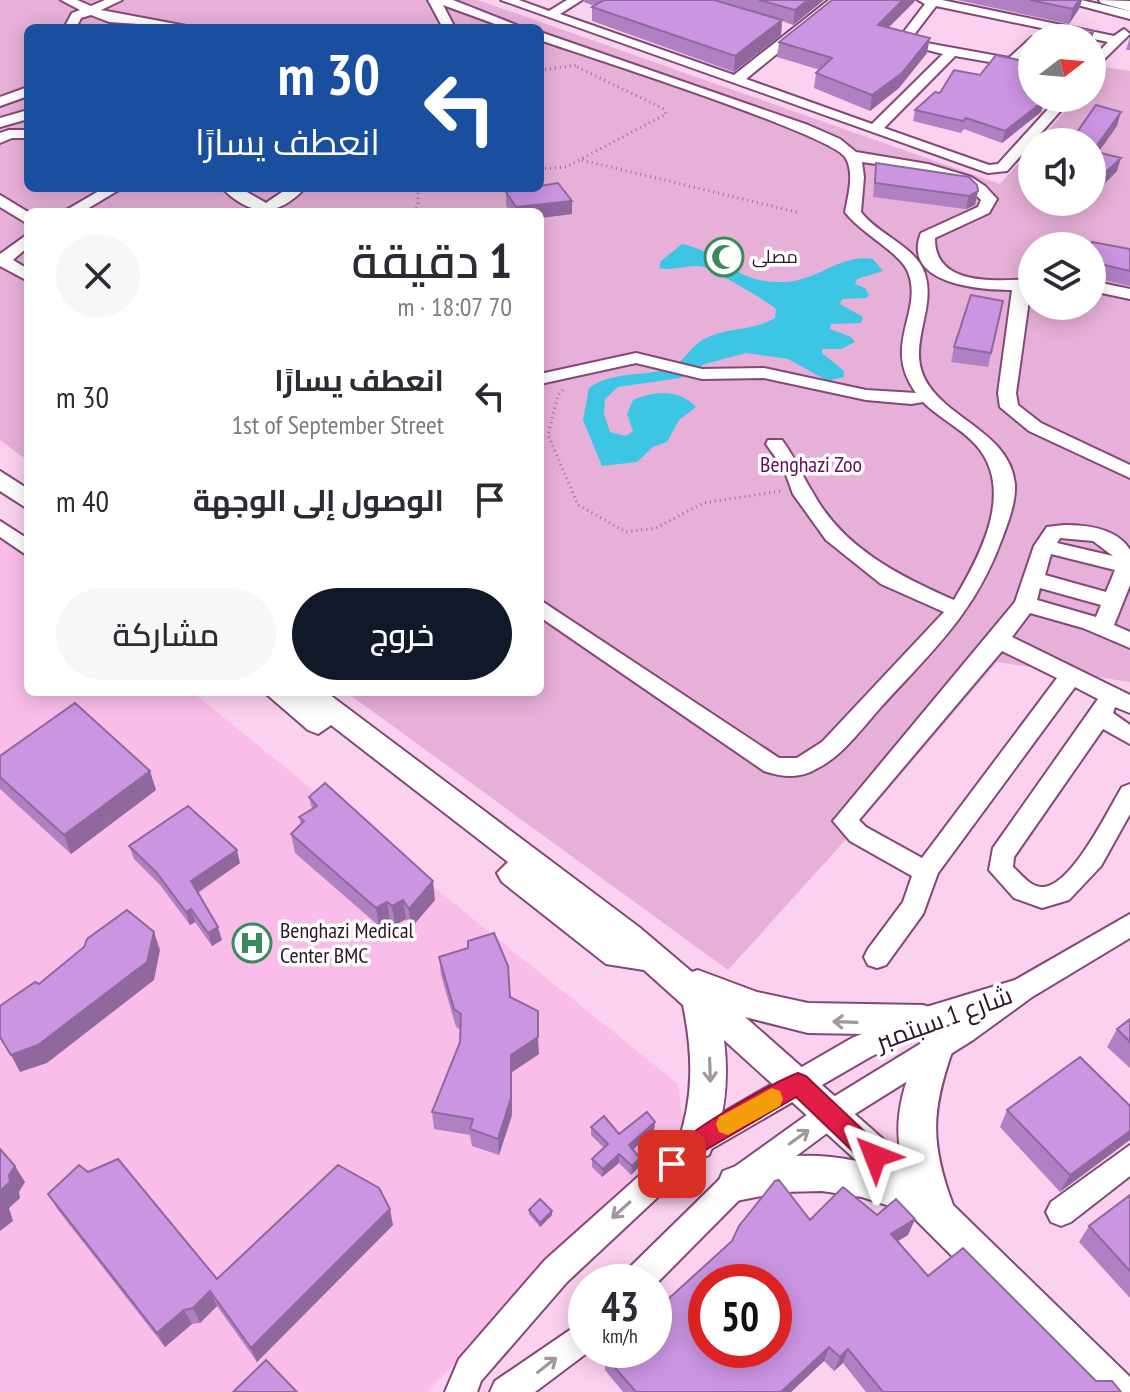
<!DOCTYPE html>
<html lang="ar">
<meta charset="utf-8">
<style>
:root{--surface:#fff;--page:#f7f7f7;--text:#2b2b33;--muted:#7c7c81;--accent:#111827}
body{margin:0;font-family:"PT Sans Narrow",Cairo,sans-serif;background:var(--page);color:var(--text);direction:rtl;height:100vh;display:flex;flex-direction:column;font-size:30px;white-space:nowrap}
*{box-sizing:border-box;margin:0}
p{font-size:26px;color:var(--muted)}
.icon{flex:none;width:44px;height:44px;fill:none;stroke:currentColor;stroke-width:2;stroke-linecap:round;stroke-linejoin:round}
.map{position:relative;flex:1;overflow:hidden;direction:ltr}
.sheet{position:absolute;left:24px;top:208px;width:520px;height:488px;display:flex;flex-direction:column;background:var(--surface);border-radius:12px;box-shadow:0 4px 20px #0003;direction:rtl}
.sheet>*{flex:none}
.hud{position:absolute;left:24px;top:24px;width:520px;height:168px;border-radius:12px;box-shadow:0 4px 20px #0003;direction:rtl;background:#1a4fa0;color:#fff;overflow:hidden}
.needle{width:52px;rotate:74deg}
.tools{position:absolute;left:1018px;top:24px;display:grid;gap:16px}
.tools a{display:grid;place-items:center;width:88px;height:88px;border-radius:50%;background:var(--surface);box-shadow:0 4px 20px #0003;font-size:40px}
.speed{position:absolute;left:568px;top:1264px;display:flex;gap:16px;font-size:40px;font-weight:700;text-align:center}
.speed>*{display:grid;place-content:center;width:104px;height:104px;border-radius:50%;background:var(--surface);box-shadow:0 4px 20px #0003;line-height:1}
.speed small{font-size:20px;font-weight:400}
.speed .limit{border:12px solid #d22;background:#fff;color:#111}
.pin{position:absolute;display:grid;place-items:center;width:68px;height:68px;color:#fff;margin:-34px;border-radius:16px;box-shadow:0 4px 12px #0006}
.me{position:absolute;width:88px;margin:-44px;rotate:315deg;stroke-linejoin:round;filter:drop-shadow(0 0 6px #0008)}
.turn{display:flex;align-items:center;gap:28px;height:168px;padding:0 32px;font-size:36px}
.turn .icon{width:104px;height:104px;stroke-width:2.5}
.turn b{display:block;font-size:56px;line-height:68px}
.round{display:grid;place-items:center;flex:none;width:84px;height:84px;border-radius:42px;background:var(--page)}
.overview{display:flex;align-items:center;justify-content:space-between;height:136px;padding:0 32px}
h1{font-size:48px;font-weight:600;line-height:60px}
.primary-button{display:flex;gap:16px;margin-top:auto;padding:16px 32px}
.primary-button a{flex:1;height:92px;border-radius:48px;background:var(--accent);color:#fff;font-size:32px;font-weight:600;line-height:92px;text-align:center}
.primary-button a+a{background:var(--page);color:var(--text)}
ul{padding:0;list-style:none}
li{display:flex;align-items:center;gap:24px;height:104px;padding:0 32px}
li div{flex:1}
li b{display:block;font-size:30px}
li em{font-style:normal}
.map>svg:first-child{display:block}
.built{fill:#fabdea}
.green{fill:#e7b0d8;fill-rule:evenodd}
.water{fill:#3dc6e4}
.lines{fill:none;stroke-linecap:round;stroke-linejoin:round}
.minor-casing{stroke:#844876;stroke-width:4}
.major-casing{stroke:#844876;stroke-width:4}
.path{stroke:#95738d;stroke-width:3;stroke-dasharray:1 4;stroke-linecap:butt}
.minor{fill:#fff;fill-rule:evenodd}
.major{fill:#fff;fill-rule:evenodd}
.wall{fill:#af80c2}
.shaded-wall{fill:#8f689e}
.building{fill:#cc95e2;stroke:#8f689e;stroke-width:2;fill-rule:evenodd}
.oneway{stroke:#a1969f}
.route{fill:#e11d48;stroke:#92132f;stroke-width:2}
.slow{fill:#f59e0b}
.labels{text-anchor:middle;stroke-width:7;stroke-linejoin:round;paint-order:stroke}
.far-poi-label{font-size:18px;fill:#2f162a;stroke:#fff;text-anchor:start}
.park-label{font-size:22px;fill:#6a0c5c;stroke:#fff}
.poi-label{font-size:22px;fill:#2f162a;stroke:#fff;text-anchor:start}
.near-street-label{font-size:26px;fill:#2f162a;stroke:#fff}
</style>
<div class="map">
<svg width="1130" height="1392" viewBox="0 0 1130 1392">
<rect width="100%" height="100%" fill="#fbd1f0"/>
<path class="built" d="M0 537 28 560V692H192L678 1084 684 1131 427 1392H0Z"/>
<path class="green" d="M0 0H478L1000 184 1032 148V202H1092V142H1038L1077 98H1092V81L1105 67 1130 71V682L997 662 840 846 728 970 346 692H540V212H28V461L0 440ZM28 28H540V188H28ZM1032 246H1092V306H1032Z"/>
<path class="water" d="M682 244C725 253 733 284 784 282 815 282 841 253 873 259L883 271 857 279 855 284 865 288 869 295 866 298 842 299 840 304 863 317 861 323 831 324 830 329 851 337 855 342 841 349H822V353L844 371V377L828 381 788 359 746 353 705 364 680 378 618 387 605 399 604 414 610 432 626 436 633 431 627 414 633 400C654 391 679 388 696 407L679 420 667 442 653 447 637 462 602 466 583 420 589 388C613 371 639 377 667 369 683 365 688 348 704 339 726 327 754 331 775 318L776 309C771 303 713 270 704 267 689 263 674 272 659 268L661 261Z"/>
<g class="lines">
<defs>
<path id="minor" d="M61 0H77L91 6 105 0H122L101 10 197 28 109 22 91 15 81 18 76 28H64L72 13 80 10Z
M428 0H453L524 28H506L443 5 455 28H443Z
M501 0H519L549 11 567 0H582L560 14 734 75 829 0H843L746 79 872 124 943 54 896 42 925 4 918 0H942L1114 36 1124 29 1130 34 1092 71V59L1108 42 936 6 910 40 1009 58 1032 37 1035 38H1032V49L1013 66 955 56 884 128 989 165 998 164 1058 98H1072L1007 171 988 173Z
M1059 0H1081L1130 11V19Z
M540 32 808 125 840 139 856 152 928 164 971 177 985 186 997 199 989 213 935 238C934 287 997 281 1032 279L1016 393 1018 405 1041 423 1130 465V478L1029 431 1000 407 998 393 1012 290C980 290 901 284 921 233L978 207 981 200C953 169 900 168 862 162L864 177 861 212C878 235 916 246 925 274 937 312 903 349 929 386 953 421 1010 435 1015 484 1016 501 1009 520 1003 536 976 612 934 649 881 707 862 728 843 756 816 769 799 779 782 777 764 771L540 617V600L779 758H797L822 742 944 612 881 584 826 540 793 494 784 469 766 444 768 440H782C796 459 801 474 813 493 843 548 899 576 954 600 980 556 1016 490 976 445 961 428 939 418 923 402L911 404 866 400 764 378 702 379 636 363 540 384V374L636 353 702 369 764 368 866 390 916 393C881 345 924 312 908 272 900 252 860 233 845 212 848 196 855 172 845 157 830 134 583 55 540 40Z
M28 87V96L0 106V97Z
M28 110V119L0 127V118Z
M9 130H28V138H12L0 143V133Z
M104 188H122L82 212H63Z
M222 188H240L266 203 288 188H305C277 218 251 217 222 188Z
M0 195 28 212V224L0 207Z
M28 234V247L13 260 28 269V281L0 266V254Z
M1092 281 1130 289V299L1092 291Z
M0 521 28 539V556L0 537Z
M1064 525C1087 525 1117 528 1130 550V585L1114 625 1130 632V648L1083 628 1030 613 1012 637 1130 695V713L1115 707 1113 713 1130 725V744L1103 729 1014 857 1013 867C1022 875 1031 888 1043 887 1072 886 1108 810 1122 787L1130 784V814L1101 866 1069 900 1042 908 1014 898 989 870 993 848 1098 699 1075 687 938 873 923 914 886 965 877 968 868 965 864 957 868 949 903 902 912 876 850 841 833 821 1015 602 1034 546 1047 527ZM1060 538 1093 541 1113 556 1057 543ZM1051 554 1115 570 1106 592 1045 575ZM1040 588 1101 605 1096 617 1037 600ZM1002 651 1057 678 922 858 866 827 859 820Z
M1130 914V938L1032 997 973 1040 842 1122 746 1193 654 1286V1282H622L626 1271 726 1173 822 1104 959 1020 872 1056 706 1152 567 1282 481 1381 477 1392H445L459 1359 545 1260 686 1134 852 1038 923 1008 1015 980Z
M1130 1145V1176L1071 1222 1061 1226 1051 1222 1046 1212 1051 1202Z
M586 1319V1350H591L535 1392H490L495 1381Z"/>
<path id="major" d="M1099 0 1130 1V11L1101 3Z
M0 471 28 489V509L0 491Z
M264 692H326L639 927 692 972 698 970 757 992 808 1003 923 1005 935 1009 940 1020 935 1031 923 1035 808 1033 745 1017 901 1155C892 1115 907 1074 924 1038L936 1034 948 1038 953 1049C931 1111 930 1143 953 1205L1130 1377V1392H1088L908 1212 862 1197 822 1191 782 1192 736 1201 723 1195 718 1183 723 1171C764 1154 813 1152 857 1161L724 1040C729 1081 725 1118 709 1155L696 1160 683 1155 678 1143C694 1096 693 1054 683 1005L644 970 606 964 502 882 497 873 508 862 331 725 318 734 308 730Z"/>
</defs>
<use href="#minor" class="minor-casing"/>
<use href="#major" class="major-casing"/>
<path class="path" d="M540 70 577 65
M582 160 800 213
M540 169 566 167 666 114 664 109 575 66
M413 212 418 206V188
M563 390 558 395 548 435 578 505 626 532 656 528 703 503 781 491"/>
<use href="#minor" class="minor"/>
<use href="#major" class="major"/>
</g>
<path class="wall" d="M583 0H824L793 25 782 21 781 35 734 72 592 21V7L594 6 584 2Z
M916 0 888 28 927 53 899 88 870 111 814 88 816 73 820 70 777 57 779 42Z
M957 0H1082L1079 9 1069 24Z
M1130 37V50H1126Z
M980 75 1041 112 1002 143 964 129 961 133 913 121 915 110 940 93Z
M1117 126 1098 153 1117 171 1102 186 1092 183V142Z
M876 163 978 191 975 205 966 209 873 197Z
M506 192 572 214 540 218V212H510L506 205Z
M1092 246 1130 249V286L1092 277Z
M1003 301 988 367 951 362 954 347Z
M0 756 156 790 71 854 0 789Z
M309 797 435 900 411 928 406 919 395 925 390 920 379 926 295 853 291 834 301 824 299 817 312 809Z
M129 846 240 863 198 893 222 940 212 946 195 922 190 925 160 885 134 859Z
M439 957 510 997 539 1054 512 1072V1115L499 1155 472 1146 470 1135 434 1129 432 1112 460 1042 461 1030 456 1027 441 975Z
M1130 1019V1068L1107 1047 1117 1029Z
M1130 1106 1060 1192 1000 1127 1007 1110Z
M655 1122 654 1130 633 1150 639 1167 631 1175 619 1163 602 1177 592 1167V1159L604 1148 591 1135V1127L619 1134Z
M48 1194 217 1279 393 1225 257 1362 217 1306 200 1323 192 1324 165 1347 58 1210Z
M1130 1195V1298L1079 1242 1089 1226Z
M529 1210 552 1211V1215L540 1227 529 1214Z
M877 1215 915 1219 908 1235 898 1241 928 1276 1096 1381 1121 1392H866L843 1363 834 1371 824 1361 791 1392H623L605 1370V1356L810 1220Z"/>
<path class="shaded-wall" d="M808 0H824L793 25 795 10Z
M903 0H916L876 40 878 25Z
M1079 0H1082L1079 9 1069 24 1073 9Z
M782 20 781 35 734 72 735 56Z
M1094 31 1092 40V38H1083Z
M930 38 927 53 899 88 870 111 872 95Z
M1045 98H1047L1041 112 1002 143 1005 131Z
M1121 112 1117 126 1092 161 1093 151Z
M1121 158 1117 171 1102 186 1106 172Z
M978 191 975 205 966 209 969 196Z
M572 201V214L540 218V212H516V207Z
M150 771 156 790 71 854 64 835Z
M237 850 240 863 195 894 191 881Z
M433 881 435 900 411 928 409 909Z
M403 900 406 919 395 925 392 906Z
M387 902 390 920 379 926 376 908Z
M191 909 195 922 190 925 186 912Z
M218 927 222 940 212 946 208 933Z
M154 932 160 950 154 980 47 1063 20 1072 11 1055Z
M538 1037 539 1054 512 1072V1115L499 1155 498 1139 511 1055Z
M655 1122 654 1130 628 1154 629 1145Z
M1130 1131V1140L1060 1192 1070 1175Z
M619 1154V1163L602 1177 603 1169Z
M640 1158 639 1167 631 1175 632 1166Z
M15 1166 25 1182 19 1192 20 1198 9 1208 13 1221 0 1231V1191Z
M390 1209 393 1225 257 1362 251 1348Z
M552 1211V1215L540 1227V1223Z
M915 1219 908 1235 885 1249 891 1234Z
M210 1291 217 1306 200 1323 193 1308Z
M184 1310 192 1324 165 1347 157 1333Z
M829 1347 824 1361 791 1392H781Z
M848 1349 843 1363 834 1371 840 1357Z"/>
<path class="building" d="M604 0H714L782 20 735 56 592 7Z
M759 0H808L795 10Z
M832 0H903L878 25 930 38 902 73 872 95 816 73 832 58 779 42Z
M1030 0H1079L1073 9Z
M1071 26 1094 31 1083 38H1058Z
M996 55 1032 63V98H1045L1044 101 1005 131 966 118 963 121 915 110 935 92 940 93 954 70 980 75Z
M1096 105 1121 112 1093 151 1121 158 1106 172 1092 169V142H1070Z
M876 163 969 177 977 185 978 191 969 196 875 183Z
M558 183 572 201 516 207 506 192 529 188H540V186Z
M1092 242 1130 249V271L1092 262Z
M971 295 1003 301 991 353 954 347Z
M75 703 150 771 64 835 0 777V756Z
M325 783 433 881 409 909 403 900 392 906 387 902 376 908 291 834 304 821 299 817 317 806 309 797Z
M188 806 237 850 191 881 218 927 208 933 191 909 186 912 156 872 129 846Z
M127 910 154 932 147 962 38 1045 11 1055 0 1037V1006L35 982 39 984 84 947 87 939Z
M494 933 508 966 510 997 538 1011V1037L511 1055V1098L498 1139 470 1129 473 1119 432 1112 460 1042 461 1014 454 1009 439 957 468 948V941Z
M1130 1019V1042L1117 1029Z
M1080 1057 1130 1106V1131L1070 1175 1007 1110Z
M647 1112 655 1122 629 1145 640 1158 632 1166 619 1154 603 1169 592 1159 608 1144 591 1127 604 1116 619 1134Z
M0 1149 15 1166 9 1175 10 1182 0 1191Z
M118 1159 217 1279 338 1165 379 1188 390 1209 251 1348 210 1291 193 1308 184 1310 157 1333 48 1194 79 1165 88 1172Z
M779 1180 810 1220 843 1187 877 1215 896 1199 915 1219 891 1234 928 1276 963 1248 1096 1381H1112L1121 1392H883L848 1349 840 1357 829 1347 781 1392H636L605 1356 612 1350H654V1312L732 1241 739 1226 775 1181ZM706 1282H774V1350H706Z
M1130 1195V1271L1089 1226Z
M540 1199 552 1211 540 1223 529 1210Z
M266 1360 297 1392H233Z"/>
<defs><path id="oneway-shaft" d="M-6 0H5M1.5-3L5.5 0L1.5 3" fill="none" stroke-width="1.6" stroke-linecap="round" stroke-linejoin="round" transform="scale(2)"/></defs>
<g class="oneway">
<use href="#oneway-shaft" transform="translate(845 1022) rotate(-178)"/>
<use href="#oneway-shaft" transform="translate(710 1070) rotate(88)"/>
<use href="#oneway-shaft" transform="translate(799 1137) rotate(-36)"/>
<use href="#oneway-shaft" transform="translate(621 1210) rotate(138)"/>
<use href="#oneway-shaft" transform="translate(547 1365) rotate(-38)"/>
</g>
<path class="route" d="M798 1073 806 1076 883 1149 886 1156 883 1164 875 1168 866 1164 796 1097 704 1151 672 1175 664 1172 660 1164C671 1139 769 1084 798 1073Z"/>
<path class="slow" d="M772 1088 780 1091 783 1099 780 1106 728 1135 719 1132 716 1124 719 1117Z"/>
<defs>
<symbol id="mosque-ring" viewBox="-11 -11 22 22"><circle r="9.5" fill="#fff" stroke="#398b5d" stroke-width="1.5"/><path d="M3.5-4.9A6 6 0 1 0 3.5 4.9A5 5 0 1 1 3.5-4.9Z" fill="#398b5d"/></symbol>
<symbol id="hospital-ring" viewBox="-11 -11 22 22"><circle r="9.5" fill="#fff" stroke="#398b5d" stroke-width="1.5"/><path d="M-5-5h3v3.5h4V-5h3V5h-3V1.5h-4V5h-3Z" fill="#398b5d"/></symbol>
</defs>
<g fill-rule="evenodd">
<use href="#mosque-ring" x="702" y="235" width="44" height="44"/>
<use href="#hospital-ring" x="230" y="921" width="44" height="44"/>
</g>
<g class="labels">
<g class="far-poi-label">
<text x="752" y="263">مصلى</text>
</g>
<g class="park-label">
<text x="811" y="472">Benghazi Zoo</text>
</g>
<g class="poi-label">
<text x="280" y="938">Benghazi Medical<tspan x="280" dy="25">Center BMC</tspan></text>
</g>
<g class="near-street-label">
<text transform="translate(944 1018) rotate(-20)" y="9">شارع 1 سبتمبر</text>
</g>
</g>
</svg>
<div class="tools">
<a><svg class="needle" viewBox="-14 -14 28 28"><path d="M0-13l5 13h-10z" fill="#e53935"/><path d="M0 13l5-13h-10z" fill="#7c7c81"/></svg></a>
<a><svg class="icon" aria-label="sound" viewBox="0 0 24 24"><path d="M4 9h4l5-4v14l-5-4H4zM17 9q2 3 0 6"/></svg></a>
<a><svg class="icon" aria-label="layers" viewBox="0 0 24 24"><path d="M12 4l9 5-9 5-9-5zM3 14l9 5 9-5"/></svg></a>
</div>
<div class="speed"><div>43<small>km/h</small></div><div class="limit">50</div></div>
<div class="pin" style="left:672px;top:1164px;background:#d93025"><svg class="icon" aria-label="arrive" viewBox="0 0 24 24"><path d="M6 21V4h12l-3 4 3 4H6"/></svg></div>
<svg class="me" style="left:875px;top:1156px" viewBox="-20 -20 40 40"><path d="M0-17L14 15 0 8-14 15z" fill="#e11d48" stroke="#fff" stroke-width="4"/></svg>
<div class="hud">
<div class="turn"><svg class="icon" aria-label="left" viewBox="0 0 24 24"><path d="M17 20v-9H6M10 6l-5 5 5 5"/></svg><div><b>30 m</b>انعطف يسارًا</div></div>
</div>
<section class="sheet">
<div class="overview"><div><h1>1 دقيقة</h1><p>70 m · 18:07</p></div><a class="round"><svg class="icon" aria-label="close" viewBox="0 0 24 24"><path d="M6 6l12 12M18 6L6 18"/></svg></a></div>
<ul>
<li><svg class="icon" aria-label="left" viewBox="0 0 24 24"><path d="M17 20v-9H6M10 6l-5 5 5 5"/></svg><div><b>انعطف يسارًا</b><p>1st of September Street</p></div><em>30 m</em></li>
<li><svg class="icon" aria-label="arrive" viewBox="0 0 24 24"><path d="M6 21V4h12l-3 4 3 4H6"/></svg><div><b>الوصول إلى الوجهة</b></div><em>40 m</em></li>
</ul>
<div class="primary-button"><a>خروج</a><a>مشاركة</a></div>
</section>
</div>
